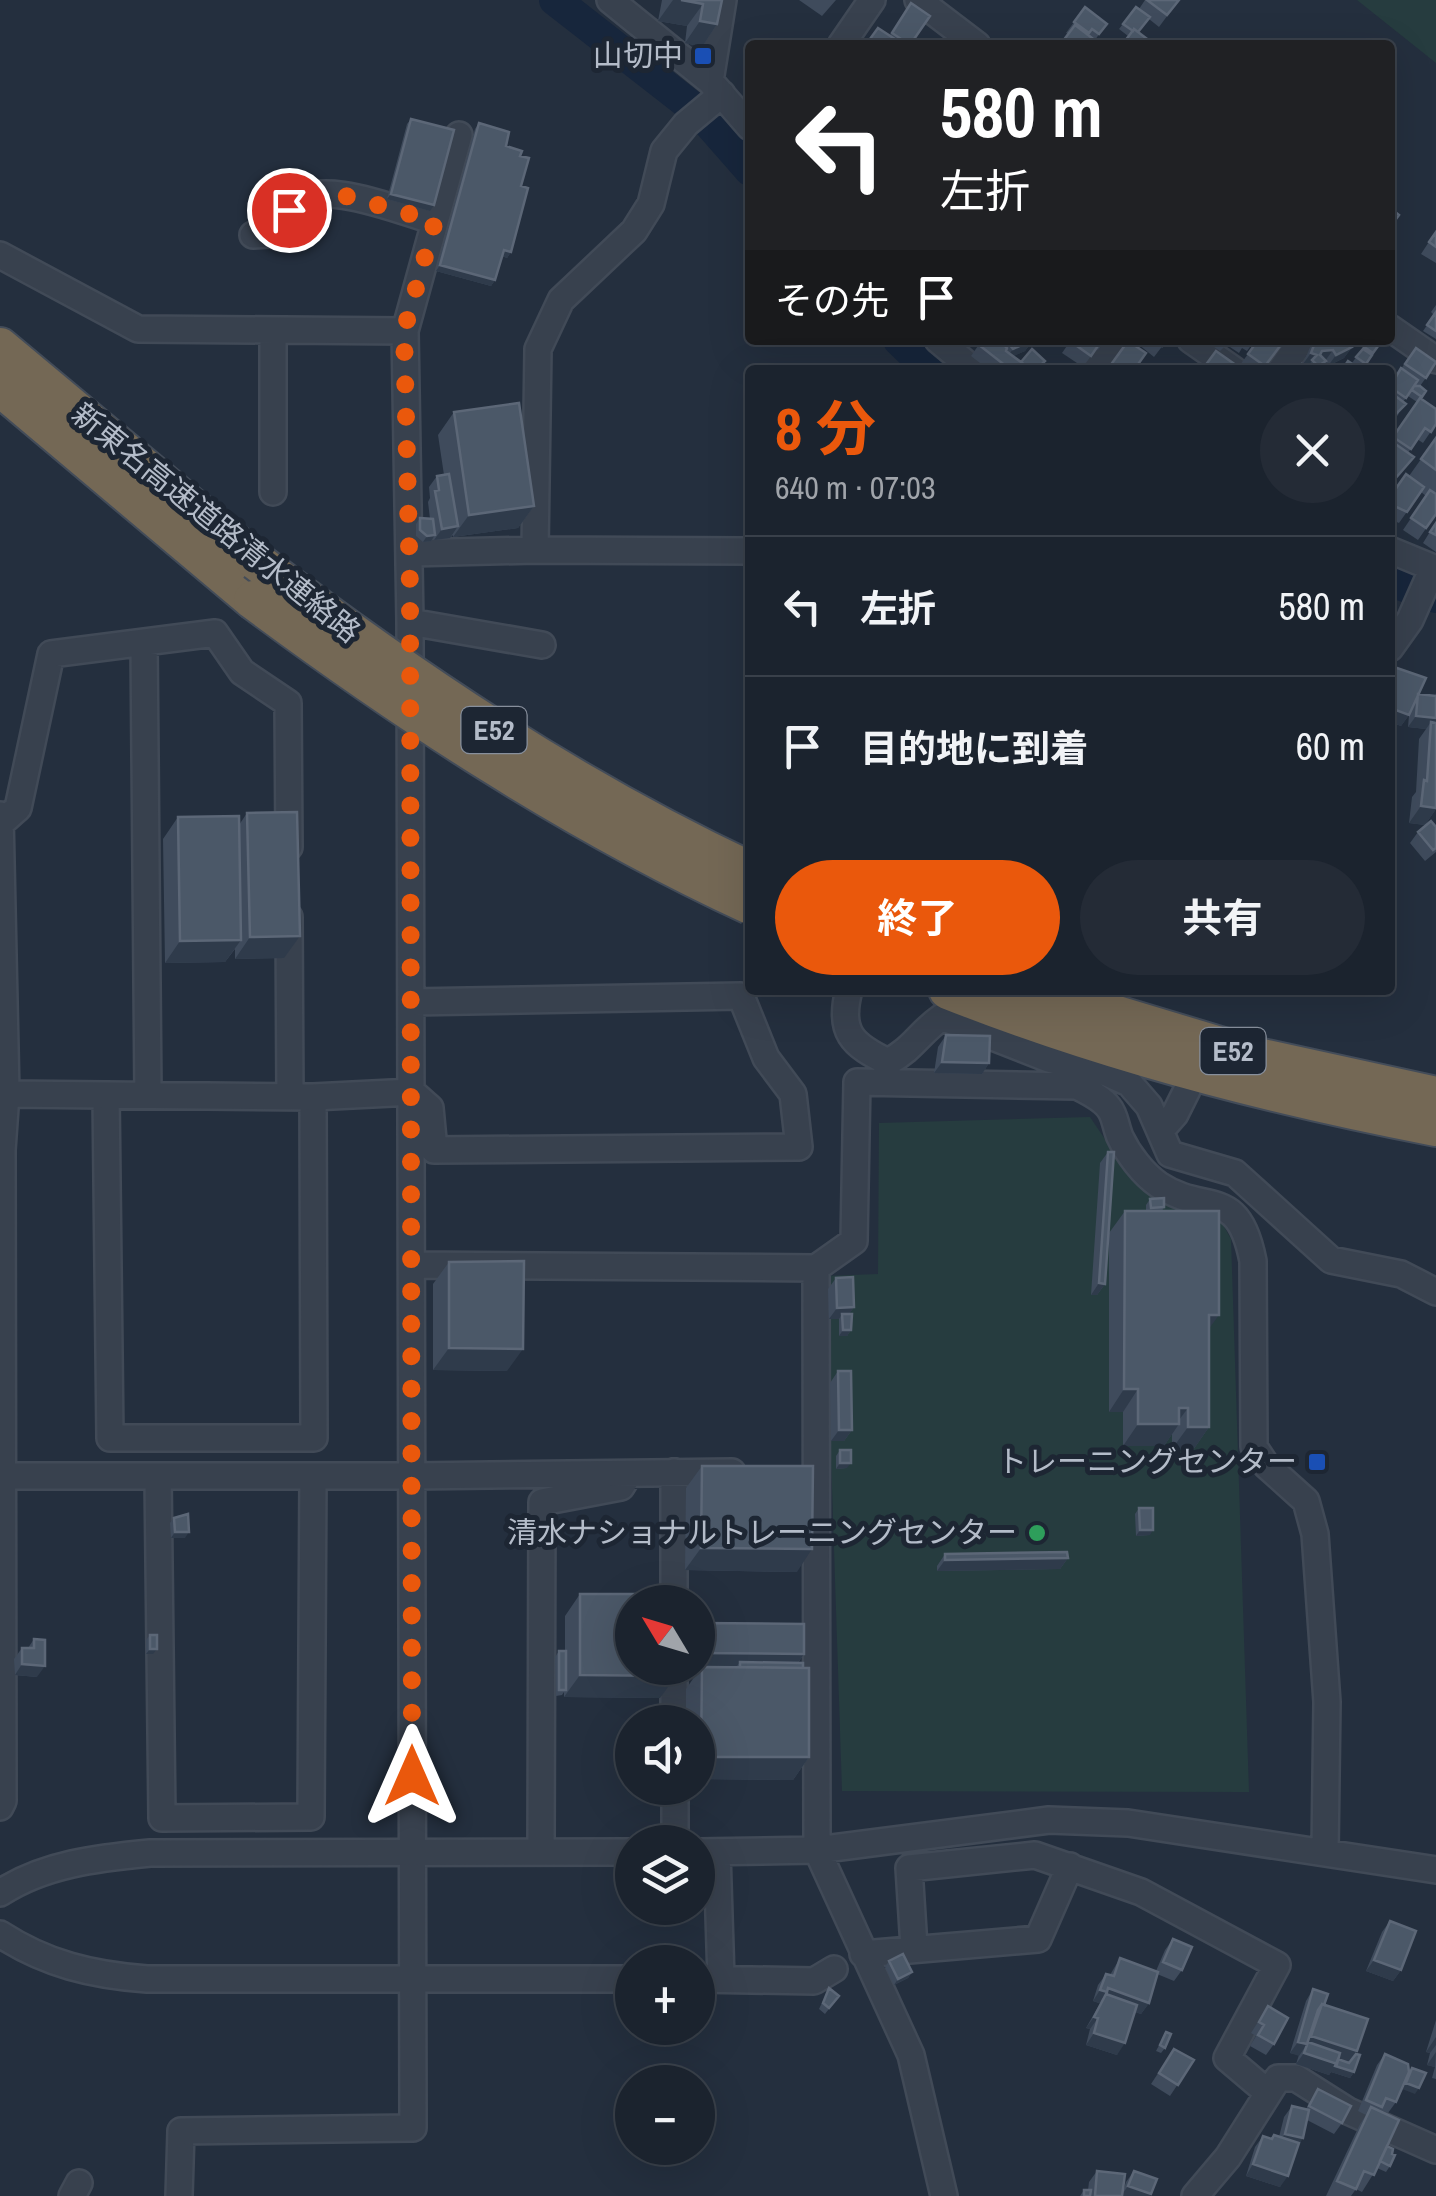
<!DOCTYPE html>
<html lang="ja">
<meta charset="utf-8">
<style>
:root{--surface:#1b232e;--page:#242b36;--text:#f1f3f6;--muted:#a0a4aa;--line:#39404a;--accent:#ea580c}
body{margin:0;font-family:"Archivo Narrow","Noto Sans JP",sans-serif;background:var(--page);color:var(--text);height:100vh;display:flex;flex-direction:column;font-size:38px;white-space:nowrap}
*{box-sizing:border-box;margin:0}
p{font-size:32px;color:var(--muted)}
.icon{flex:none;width:55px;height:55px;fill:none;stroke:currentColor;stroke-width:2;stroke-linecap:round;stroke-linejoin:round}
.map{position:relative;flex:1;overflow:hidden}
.side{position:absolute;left:745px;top:365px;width:650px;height:630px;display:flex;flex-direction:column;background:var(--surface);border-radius:10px;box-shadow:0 10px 40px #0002,0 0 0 2px var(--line)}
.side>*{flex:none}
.top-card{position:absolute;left:745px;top:40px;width:650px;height:305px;border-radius:10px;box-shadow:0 10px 40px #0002,0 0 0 2px var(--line);background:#202124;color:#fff;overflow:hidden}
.needle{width:65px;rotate:308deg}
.buttons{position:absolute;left:615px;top:1585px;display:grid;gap:20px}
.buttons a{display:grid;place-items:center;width:100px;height:100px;border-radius:50%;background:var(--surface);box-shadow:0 10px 40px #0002,0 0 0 2px var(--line);font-size:50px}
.pin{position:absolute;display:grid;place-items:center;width:85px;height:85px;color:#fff;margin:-42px;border:5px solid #fff;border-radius:50%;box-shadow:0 2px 10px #0007}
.me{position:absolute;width:110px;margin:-55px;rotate:0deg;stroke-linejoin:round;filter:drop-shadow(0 0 8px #0008)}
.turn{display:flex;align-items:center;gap:35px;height:210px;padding:0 30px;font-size:45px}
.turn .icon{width:130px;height:130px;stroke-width:2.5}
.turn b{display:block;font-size:70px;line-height:85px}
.then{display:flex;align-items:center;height:95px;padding:0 30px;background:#0003;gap:20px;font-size:38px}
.round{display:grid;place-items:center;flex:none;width:105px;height:105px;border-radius:52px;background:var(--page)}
.summary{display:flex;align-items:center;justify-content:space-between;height:170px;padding:0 30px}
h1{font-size:60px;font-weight:700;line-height:75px;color:var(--accent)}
.action{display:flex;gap:20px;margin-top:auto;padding:20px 30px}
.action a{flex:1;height:115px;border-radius:60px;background:var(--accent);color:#fff;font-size:40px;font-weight:700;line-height:115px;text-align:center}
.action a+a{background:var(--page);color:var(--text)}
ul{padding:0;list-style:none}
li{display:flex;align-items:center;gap:30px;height:140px;padding:0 30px;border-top:2px solid var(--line)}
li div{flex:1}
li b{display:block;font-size:38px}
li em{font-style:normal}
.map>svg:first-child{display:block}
.green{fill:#263c3f}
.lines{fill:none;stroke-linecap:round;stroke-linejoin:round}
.river{stroke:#17263c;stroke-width:32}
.minor-casing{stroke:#414a57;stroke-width:30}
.highway-casing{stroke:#434c59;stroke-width:42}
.minor{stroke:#38414e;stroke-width:25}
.highway{stroke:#746855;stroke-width:38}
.highway-bridge-casing{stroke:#434c59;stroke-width:42;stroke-linecap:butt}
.highway-bridge{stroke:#746855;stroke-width:38}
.wall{fill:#3f4b5c}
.shaded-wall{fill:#2f3b4b}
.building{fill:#4b5868;stroke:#5c6777;stroke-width:2.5}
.route{stroke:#ea580c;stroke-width:18;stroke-dasharray:0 32.4}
.transit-dot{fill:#1a4fb4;stroke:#1d2633;stroke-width:4}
.leisure-dot{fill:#2e9e5b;stroke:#1d2633;stroke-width:4}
.labels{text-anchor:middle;stroke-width:10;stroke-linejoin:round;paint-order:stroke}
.shield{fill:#1d2633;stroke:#878f9c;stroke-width:2.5}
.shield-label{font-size:28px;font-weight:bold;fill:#b4bcc9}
.poi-label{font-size:30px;fill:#b4bcc9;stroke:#1d2633;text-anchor:end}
.street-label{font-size:30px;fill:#b4bcc9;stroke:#1d2633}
</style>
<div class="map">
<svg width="1436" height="2196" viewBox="0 0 1436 2196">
<rect width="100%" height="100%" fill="#242f3e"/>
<path class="green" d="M1357 0H1436V63Z
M1090 1117 1133 1181 1165 1205 1222 1223 1231 1239 1249 1792 842 1791 825 1276 878 1274 879 1123Z"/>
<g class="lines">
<path class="river" d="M555 0 700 113 750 170
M899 340 930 370
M1390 581 1436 597"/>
<defs>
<path id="minor" d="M610 0 710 81 750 127
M918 0 977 45
M841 45 872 0
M710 81 723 0
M253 235 285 233C286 226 287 215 290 209 312 173 402 212 435 221
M0 255 138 329 405 331
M1390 328 1436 360
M938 340 974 370
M1191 340 1234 370
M1092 370 1113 340
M1281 370 1302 340
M273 492V332
M535 550 750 551
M1390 550 1436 569
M410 553 535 550 538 349 561 300 634 231 651 204 664 151 686 124 722 94
M410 622 542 645
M144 642 148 1095
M1390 648 1410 620 1433 568
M0 815 6 1094 2 1150 3 1801 0 1807
M0 824 18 808 51 654 215 633 242 672 288 703 289 847
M289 917 290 1097
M849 990C838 1032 852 1045 888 1062L886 1077
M888 1062C914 1048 919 1033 942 1017L1049 1059 1107 1073 1129 1083 1149 1106 1170 1154 1235 1173 1331 1260 1401 1274 1436 1292
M6 1094 313 1097 412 1092 430 1108 434 1150 799 1147 793 1094 766 1058 741 996 412 1002
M106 1095 110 1438H314L313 1097
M1161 1130 1175 1114 1187 1090
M412 1265 816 1268 854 1241 857 1082 1077 1086C1087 1091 1102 1098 1109 1108 1115 1115 1116 1128 1120 1137 1128 1154 1143 1174 1159 1185 1206 1216 1238 1184 1253 1261L1254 1447 1266 1465 1306 1501 1315 1534 1327 1702 1325 1852
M816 1268 817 1850 911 2055 944 2196
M674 1472V1602
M0 1476H413L732 1472
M158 1476 162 1818 311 1817 313 1476
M674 1668V1722
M675 1788V1842
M541 1851 542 1502 621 1487 629 1474
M698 1852 817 1850 1049 1820 1128 1823 1436 1870
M717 1852 721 1979
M0 1893C44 1864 98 1858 150 1853L632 1852
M0 1934C46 1964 92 1975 147 1979H632
M914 1947 909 1868 1035 1855 1141 1892 1277 1965 1227 2058 1267 2092
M863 1954 1038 1939 1070 1866
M698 1979 814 1981 834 1969
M72 2196 79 2183
M179 2196 181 2131 413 2128 410 622 405 331 459 135
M1195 2196 1228 2157 1278 2078H1296L1348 2111 1436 2150"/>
<path id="highway" d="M0 347 256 561
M0 387 253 600
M948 990C1106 1053 1269 1095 1436 1127
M1034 990 1253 1056 1436 1096"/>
</defs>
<use href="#minor" class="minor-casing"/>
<use href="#highway" class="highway-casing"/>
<use href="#minor" class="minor"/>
<use href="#highway" class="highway"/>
<defs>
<path id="highway-bridge" d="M256 561C411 679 573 788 750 871
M253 600C409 716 573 823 750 905"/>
</defs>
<use href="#highway-bridge" class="highway-bridge-casing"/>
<use href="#highway-bridge" class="highway-bridge"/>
</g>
<path class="wall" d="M662 0H722L717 24 702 47 685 43 687 26 658 21Z
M799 0H836L822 16Z
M1145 0H1179L1159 27 1149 19 1138 32 1128 36 1119 29 1136 7 1139 9Z
M911 3 910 45H866L878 28 890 35Z
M1085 7 1107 24 1091 45 1066 33Z
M411 119 430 211 387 199 407 124Z
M479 123 506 146 521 186 511 252 507 258 502 256 495 280 491 286 436 271 475 129Z
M1436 231V263L1421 254Z
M1436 305V339L1423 331 1434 315 1431 312Z
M982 340H1033L1025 351 1013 356 1021 362 1045 361 1038 370H989L971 356Z
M1071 340H1105L1098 350 1096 349 1083 367 1062 353Z
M1133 340H1167L1154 357Z
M1204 340H1231L1220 351Z
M1235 340H1255L1247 351 1242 348 1239 353 1230 347Z
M1258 340H1283L1263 370H1247L1240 365Z
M1313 340H1337L1340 343 1352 347 1344 358 1328 366 1326 362 1320 370H1298L1308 366 1303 364Z
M1368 340 1381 342 1362 369 1352 363Z
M1416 348 1436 364 1420 386 1426 391 1421 399 1436 424 1423 443 1417 439 1408 453 1414 457 1390 486V442L1417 402 1408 396V395L1403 402 1398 415 1390 423V384Z
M454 412 534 506 518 528 453 537V535L450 538 434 540 433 538 431 541 423 542 416 536V524L420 518 430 519 428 502 430 498 429 487 437 476 444 475 438 435Z
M1436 438V514L1418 540 1403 530 1426 496 1421 492 1399 523 1390 519V497L1409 476Z
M1436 522V552L1423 543Z
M1394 667 1419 694 1435 696 1436 693V809L1425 825 1409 823 1412 797 1416 792 1419 739 1426 729 1408 727 1409 715 1401 726 1390 722V673Z
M247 813 284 958 235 959V949L225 962 165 963 163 839 178 817 239 825Z
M1436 827V852L1425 861 1410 843 1418 832Z
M946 1035 989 1063 982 1074 934 1073 938 1047Z
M1108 1152 1105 1284 1097 1295H1091L1100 1163Z
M1150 1199 1164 1207 1162 1211 1209 1329V1427L1193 1450 1172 1449V1434L1164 1446H1123V1412H1109V1233L1125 1211H1146V1205Z
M449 1262 507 1371 433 1370V1284Z
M836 1278 854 1307 849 1314 851 1330 847 1336H839V1319H829L828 1289Z
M838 1371 852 1430 844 1441H831L830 1383Z
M840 1450 847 1468 836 1469V1456Z
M702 1466 797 1572 685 1570 686 1488Z
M1139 1508 1150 1535 1136 1536 1135 1514Z
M174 1518 185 1538H171L170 1523Z
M945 1554 1068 1558 1060 1569 937 1571V1566Z
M580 1594 660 1698 564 1697V1692L562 1695 556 1696 555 1657 559 1651H565V1616Z
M698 1623 804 1654 798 1663 809 1757 793 1780 698 1779V1722H686V1689L699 1670H687V1668H698Z
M150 1635 153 1654H146V1640Z
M34 1639 37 1677 15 1675 14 1659 22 1648H28Z
M1390 1921 1401 1970 1393 1981 1366 1971 1382 1932Z
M1173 1939 1182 1970 1174 1981 1157 1974 1149 2003 1141 2014 1135 2012 1117 2055 1086 2045 1090 2029 1086 2028 1102 2000 1099 2003 1093 2001 1098 1985 1106 1974 1110 1975 1120 1958 1156 1971 1165 1950Z
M889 1961 912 1972 908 1978 894 1985 885 1967Z
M829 1988 839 1996 825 2014 819 2009Z
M1313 1989 1356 2054 1354 2072 1350 2078 1331 2072 1329 2075 1296 2064 1299 2055 1290 2053 1306 2001Z
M1268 2006 1274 2044 1266 2055 1250 2046 1256 2036 1251 2033Z
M1436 2020V2079L1432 2078 1435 2067 1427 2065 1430 2053 1426 2052Z
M1166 2032 1165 2048 1161 2053 1156 2051Z
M1174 2049 1194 2060 1170 2096 1151 2084Z
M1385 2054 1396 2102 1388 2113 1380 2110 1379 2111 1390 2166 1386 2172 1377 2168 1362 2192 1356 2189 1351 2196H1326L1360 2124 1366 2115 1358 2111 1377 2065Z
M1318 2089 1342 2123 1334 2134 1307 2120 1303 2138 1298 2145 1280 2187 1246 2176 1255 2147 1263 2136 1271 2139 1274 2135 1279 2137 1284 2117 1292 2106 1306 2109Z
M1097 2171 1123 2191 1126 2182 1134 2171 1157 2179 1150 2196H1080L1084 2190H1088L1089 2182Z"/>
<path class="shaded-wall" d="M673 0H681L703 4 687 26 658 21Z
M700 21 717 24 702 47 685 43Z
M391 194 434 205 430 211 387 199Z
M504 250 511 252 507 258 500 255Z
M440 265 495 280 491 286 436 271Z
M1033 340 1025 351 1005 360 1013 349Z
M1352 347 1344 358 1328 366 1336 355Z
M1333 350 1325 361 1314 362 1322 351Z
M1311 353 1317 355 1308 366 1303 364Z
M534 506 518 528 453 537 469 515Z
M458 526 450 538 434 540 442 529Z
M435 535 431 541 423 542 427 536Z
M1390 708 1409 715 1401 726 1390 722Z
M1416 716 1436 718V723L1431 722 1426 729 1408 727Z
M1421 806 1436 809 1425 825 1409 823Z
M300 936 284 958 235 959 250 937Z
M241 940 225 962 165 963 180 941Z
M942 1062 989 1063 982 1074 934 1073Z
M1099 1283 1105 1284 1097 1295H1091Z
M854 1307 846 1319 842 1314 839 1319H829L837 1308Z
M1209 1315H1219L1203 1337Z
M843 1330H851L847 1336H839Z
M449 1348 523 1349 507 1371 433 1370Z
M1124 1389H1138L1123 1412H1109Z
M1179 1408H1188L1176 1424H1179L1164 1446H1123L1138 1424Z
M1188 1427H1209L1193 1450 1172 1449Z
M839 1430H852L844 1441H831Z
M840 1463H851L847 1468 836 1469Z
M1140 1530H1153L1150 1535 1136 1536Z
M175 1532H189L185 1538H171Z
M701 1548 812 1549 797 1572 685 1570Z
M1068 1558 1060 1569 937 1571 945 1560Z
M150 1649H157L153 1654H146Z
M698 1653 804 1654 792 1671 740 1662 734 1670 702 1667 699 1670H687L688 1668H698Z
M22 1664 45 1666 37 1677 15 1675Z
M580 1675 676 1676 660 1698 564 1697Z
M701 1757H809L793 1780 698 1779V1762Z
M1374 1960 1401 1970 1393 1981 1366 1971Z
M912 1972 908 1978 894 1985 898 1979Z
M1108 1988 1149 2003 1141 2014 1103 2001 1106 1994 1099 2003 1093 2001 1100 1990Z
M1094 2017 1098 2018 1090 2029 1086 2028Z
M1094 2033 1125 2043 1117 2055 1086 2045Z
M1311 2036 1357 2051 1345 2068 1354 2072 1350 2078 1331 2072 1329 2075 1296 2064 1304 2053 1307 2044 1299 2056 1290 2053 1298 2042 1306 2044Z
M1436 2037V2045L1430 2053 1426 2052Z
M1436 2052 1435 2067 1427 2065Z
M1406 2083 1419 2088 1415 2094 1402 2089Z
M1285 2134 1303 2138 1295 2149 1277 2145Z
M1253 2164 1288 2176 1280 2187 1246 2176Z
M1128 2186 1151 2194 1150 2196H1121Z"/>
<path class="building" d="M681 0H722L717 24 700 21 703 4Z
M1147 0H1179L1167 15Z
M911 3 930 16 910 45 892 33Z
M1085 7 1107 24 1099 34 1092 29 1089 33 1074 22Z
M1136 7 1150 17 1138 32 1134 29 1133 31 1123 24Z
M1075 25 1092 38 1087 45H1060Z
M878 28 904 45H869L867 43Z
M1134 29 1151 42 1148 45H1122Z
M411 119 454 130 434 205 391 194Z
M479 123 509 132 506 146 522 151 520 156 529 158 521 186 528 188 511 252 504 250 495 280 440 265Z
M1390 208 1399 215 1393 223 1390 220Z
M1436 232V247L1429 242Z
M1436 312V331L1427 325Z
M982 340H999L1007 348 1006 351 1025 365 1021 370H1011L979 345Z
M1006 340H1033L1013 349Z
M1071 340H1095L1100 343 1091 356 1070 341Z
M1155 340H1167L1162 346Z
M1258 340H1280L1283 342 1265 366 1248 354Z
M1316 340H1337L1340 343 1348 340 1352 347 1336 355 1333 350 1322 351 1320 355 1326 361 1318 366 1312 360 1317 355 1311 353Z
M1368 340H1378L1381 342 1373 353 1363 346Z
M1128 341 1146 353 1134 370H1116L1110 366Z
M1416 348 1436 362 1426 378 1405 364Z
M1032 349 1045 361 1036 370H1025L1023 368 1025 365 1021 362Z
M1363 349 1372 355 1366 364 1356 357Z
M1216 351 1240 368 1238 370H1202Z
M1348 361 1361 370H1342Z
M1302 364 1312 370H1298Z
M1401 368 1418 380 1406 398 1390 387Z
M1414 386H1420L1426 391 1422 397 1412 390Z
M1390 392 1406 404 1390 420Z
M1420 398 1436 409V424L1431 432 1425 428 1411 449 1393 437Z
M519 403 534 506 469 515 454 412Z
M1436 438V470L1421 459Z
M1391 441 1414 457 1394 480 1390 478Z
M449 474 458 526 442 529 435 491 439 490 437 476Z
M1406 474 1424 487 1407 512 1390 504V497Z
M1430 490 1436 494V514L1426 528 1411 518Z
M420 518 433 519 435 535 427 536 420 530Z
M1436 523V535L1430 532Z
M1394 667 1426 678 1409 715 1390 708V673L1392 674Z
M1418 694 1436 696V718L1416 716Z
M1431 722 1436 723V808L1421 806 1424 780 1427 781Z
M297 812 300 936 250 937 247 813Z
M239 816 241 940 180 941 178 817Z
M1431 821 1436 827V848L1433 850 1418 832Z
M946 1035 990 1036 989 1063 942 1062Z
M1108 1152H1114L1105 1284 1099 1283Z
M1164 1198V1207L1151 1208 1150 1199Z
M1125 1211H1219V1315H1209V1427H1188V1408H1179V1424H1138V1389H1124Z
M524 1261 523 1349 449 1348V1262Z
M853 1277 854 1307 837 1308 836 1278Z
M842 1314H852L851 1330H843Z
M838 1371H851L852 1430H839Z
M840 1450H851V1463H840Z
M702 1466H813L812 1549 701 1548Z
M1139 1508H1153V1530H1140Z
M188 1514 189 1532H175L174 1518Z
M1067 1552 1068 1558 945 1560V1554Z
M580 1594H677V1602H632V1668H676V1676L580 1675Z
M698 1623 804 1624V1654L698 1653Z
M150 1635H157V1649H150Z
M34 1639 45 1640V1666L22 1664V1648H34Z
M559 1651H566V1690H559Z
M740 1662 803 1663V1668L740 1667Z
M702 1667 809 1668V1757H701Z
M1390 1921 1416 1931 1401 1970 1374 1960Z
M1173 1939 1192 1947 1182 1970 1163 1962Z
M903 1954 912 1972 898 1979 889 1961Z
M1120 1958 1158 1972 1149 2003 1108 1988 1107 1992 1100 1990 1106 1974 1114 1976Z
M829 1988 839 1996 829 2008 823 2003Z
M1313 1989 1328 1994 1324 2005 1322 2004 1318 2010 1307 2044 1298 2042Z
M1106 1994 1137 2005 1125 2043 1094 2033 1098 2018 1094 2017Z
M1322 2004 1368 2019 1357 2051 1311 2036Z
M1268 2006 1288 2018 1274 2044 1258 2035 1264 2025 1259 2022Z
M1166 2032 1171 2034 1165 2048 1160 2045Z
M1308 2042 1340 2053 1337 2064 1304 2053Z
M1174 2049 1194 2060 1178 2085 1159 2073Z
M1356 2054 1360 2055 1354 2072 1335 2066 1338 2059 1349 2063Z
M1385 2054 1408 2064 1409 2072 1396 2102 1386 2098 1382 2107 1366 2100Z
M1412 2068 1426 2073 1419 2088 1406 2083Z
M1318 2089 1351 2106 1342 2123 1309 2106Z
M1292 2106 1309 2110 1303 2138 1285 2134Z
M1371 2107 1399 2120 1374 2175 1364 2171 1356 2189 1337 2181Z
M1274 2135 1299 2143 1288 2176 1253 2164 1263 2136 1272 2139Z
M1387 2146 1393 2149 1392 2154 1395 2155 1390 2166 1380 2161Z
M1097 2171 1125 2174 1122 2196H1095Z
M1134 2171 1157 2179 1151 2194 1128 2186Z
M1084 2190H1091L1090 2196H1084Z"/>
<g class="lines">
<path class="route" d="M289 210 305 195 328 191 435 221 404 331 410 588 412 1776"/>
</g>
<g class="transit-dot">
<rect x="693" y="46" width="20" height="20" rx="5"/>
<rect x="1307" y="1452" width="20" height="20" rx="5"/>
</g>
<circle class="leisure-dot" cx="1037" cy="1533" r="10"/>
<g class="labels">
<g class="shield">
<rect x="461.5" y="707" width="65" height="46" rx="8"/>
<rect x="1200.5" y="1028" width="65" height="46" rx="8"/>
</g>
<g class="shield-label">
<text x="494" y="740">E52</text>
<text x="1233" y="1061">E52</text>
</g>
<g class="poi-label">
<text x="683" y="66">山切中</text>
<text x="1297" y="1472">トレーニングセンター</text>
<text x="1017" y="1543">清水ナショナルトレーニングセンター</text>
</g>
<g class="street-label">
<text transform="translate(216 523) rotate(39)" y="10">新東名高速道路清水連絡路</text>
</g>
</g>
</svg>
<div class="buttons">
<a><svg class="needle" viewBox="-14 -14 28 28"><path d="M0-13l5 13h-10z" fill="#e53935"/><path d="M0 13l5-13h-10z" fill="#a0a4aa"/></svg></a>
<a><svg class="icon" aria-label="sound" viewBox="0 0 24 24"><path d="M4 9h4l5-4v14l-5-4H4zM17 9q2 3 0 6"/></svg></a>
<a><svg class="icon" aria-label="layers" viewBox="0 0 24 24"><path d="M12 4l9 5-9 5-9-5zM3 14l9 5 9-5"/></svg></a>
<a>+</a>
<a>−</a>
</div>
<div class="pin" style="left:289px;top:210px;background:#d93025"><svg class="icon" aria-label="arrive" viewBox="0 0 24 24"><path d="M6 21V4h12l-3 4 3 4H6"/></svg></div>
<svg class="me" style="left:412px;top:1776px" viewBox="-20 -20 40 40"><path d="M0-17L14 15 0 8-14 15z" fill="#ea580c" stroke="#fff" stroke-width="4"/></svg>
<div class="top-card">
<div class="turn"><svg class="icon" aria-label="left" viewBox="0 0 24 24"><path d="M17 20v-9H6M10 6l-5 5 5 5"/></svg><div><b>580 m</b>左折</div></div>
<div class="then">その先<svg class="icon" aria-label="arrive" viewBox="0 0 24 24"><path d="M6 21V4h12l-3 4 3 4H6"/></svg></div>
</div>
<section class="side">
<div class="summary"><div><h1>8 分</h1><p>640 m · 07:03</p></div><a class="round"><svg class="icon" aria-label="close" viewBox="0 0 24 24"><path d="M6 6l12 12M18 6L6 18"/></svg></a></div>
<ul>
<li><svg class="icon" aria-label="left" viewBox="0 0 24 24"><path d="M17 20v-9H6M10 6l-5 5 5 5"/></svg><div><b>左折</b></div><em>580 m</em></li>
<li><svg class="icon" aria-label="arrive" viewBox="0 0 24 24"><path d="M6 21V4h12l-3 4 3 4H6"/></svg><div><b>目的地に到着</b></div><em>60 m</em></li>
</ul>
<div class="action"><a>終了</a><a>共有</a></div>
</section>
</div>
